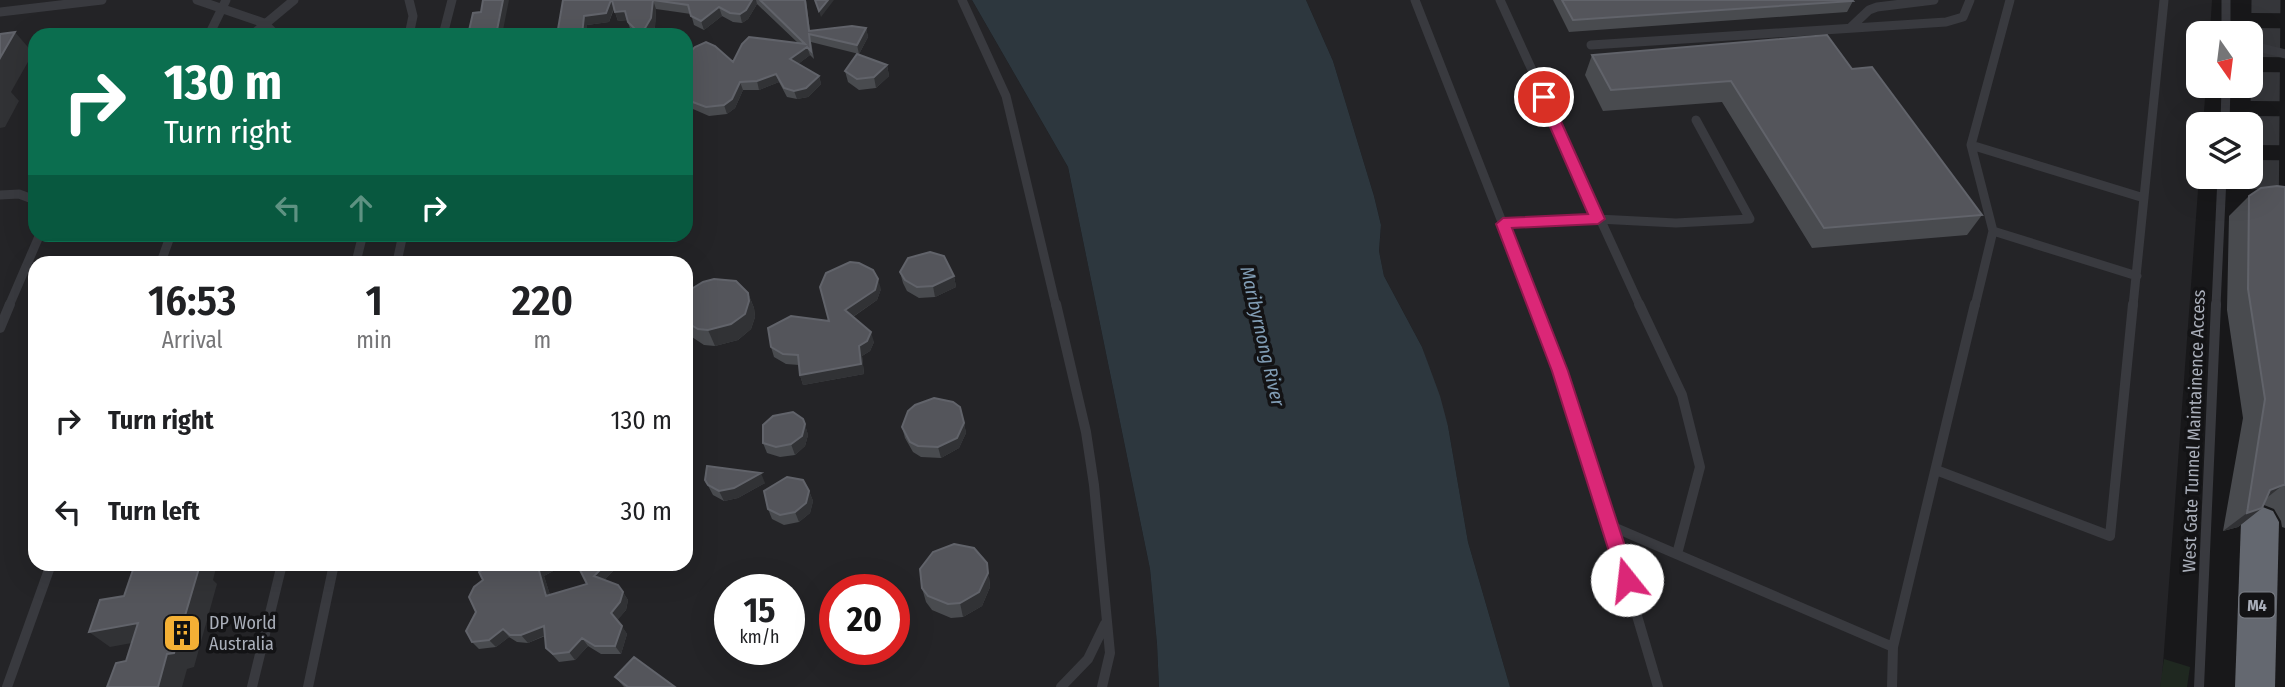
<!DOCTYPE html>
<style>
:root{--surface:#fff;--page:#f2f2f2;--text:#202124;--muted:#757577}
body{margin:0;font-family:"Fira Sans Condensed",sans-serif;background:var(--page);color:var(--text);height:100vh;display:flex;flex-direction:column;font-size:26px;white-space:nowrap}
*{box-sizing:border-box;margin:0}
p{font-size:23px;color:var(--muted)}
.icon{flex:none;width:38px;height:38px;fill:none;stroke:currentColor;stroke-width:2;stroke-linecap:round;stroke-linejoin:round}
.map{position:relative;flex:1;overflow:hidden}
.panel{position:absolute;left:28px;top:256px;width:665px;height:315px;display:flex;flex-direction:column;background:var(--surface);border-radius:21px;box-shadow:0 7px 28px #0002}
.panel>*{flex:none}
.hud{position:absolute;left:28px;top:28px;width:665px;height:214px;border-radius:21px;box-shadow:0 7px 28px #0002;background:#0b6e4f;color:#fff;overflow:hidden}
.needle{width:46px;rotate:166deg}
.buttons{position:absolute;left:2186px;top:21px;display:grid;gap:14px}
.buttons a{display:grid;place-items:center;width:77px;height:77px;border-radius:14px;background:var(--surface);box-shadow:0 7px 28px #0002;font-size:35px}
.speed{position:absolute;left:714px;top:574px;display:flex;gap:14px;font-size:35px;font-weight:700;text-align:center}
.speed>*{display:grid;place-content:center;width:91px;height:91px;border-radius:50%;background:var(--surface);box-shadow:0 7px 28px #0002;line-height:1}
.speed small{font-size:18px;font-weight:400}
.speed .limit{border:10px solid #d22;background:#fff;color:#111}
.pin{position:absolute;display:grid;place-items:center;width:60px;height:60px;color:#fff;margin:-30px;border:4px solid #fff;border-radius:50%;box-shadow:0 2px 7px #0007}
.me{position:absolute;width:77px;margin:-38px;rotate:344deg;stroke-linejoin:round;filter:drop-shadow(0 0 5px #0008)}
.turn{display:flex;align-items:center;gap:24px;height:147px;padding:0 21px;font-size:32px}
.turn .icon{width:91px;height:91px;stroke-width:2.5}
.turn b{display:block;font-size:49px;line-height:60px}
.lanes{display:flex;align-items:center;height:66px;padding:0 21px;background:#0003;justify-content:center;gap:35px;direction:ltr}
.lanes .off{opacity:.35}
.eta{display:flex;justify-content:space-evenly;align-items:center;height:119px;text-align:center}
.eta b{font-size:42px;font-weight:600;line-height:49px}
ul{padding:0;list-style:none}
li{display:flex;align-items:center;gap:21px;height:91px;padding:0 21px}
li div{flex:1}
li b{display:block;font-size:26px}
li em{font-style:normal}
.map>svg:first-child{display:block}
.built{fill:#242427;fill-rule:evenodd}
.green{fill:#1f2820}
.water{fill:#2d373e}
.lines{fill:none;stroke-linecap:round;stroke-linejoin:round}
.motorway-tunnel{stroke:#35363a;stroke-width:29;stroke-dasharray:29 15;stroke-linecap:butt}
.service-far1{stroke:#393a3f;stroke-width:9}
.service{stroke:#393a3f;stroke-width:10}
.motorway{fill:#646870;fill-rule:evenodd}
.wall{fill:#494b4f}
.shaded-wall{fill:#313235}
.building{fill:#54555b;stroke:#61636a;stroke-width:2}
.route{fill:#db2777;stroke:#8e194d;stroke-width:2}
.labels{text-anchor:middle;stroke-width:7;stroke-linejoin:round;paint-order:stroke}
.shield{fill:#131315;stroke:#7d8088;stroke-width:2}
.shield-label{font-size:16px;font-weight:bold;fill:#aaafba}
.street-label{font-size:18px;fill:#aaafba;stroke:#131315}
.poi-label{font-size:18px;fill:#aaafba;stroke:#131315;text-anchor:start}
.water-label{font-size:19px;font-style:italic;fill:#819db5;stroke:#131315}
</style>
<div class="map">
<svg width="2285" height="687" viewBox="0 0 2285 687">
<rect width="100%" height="100%" fill="#18181a"/>
<path class="built" d="M0 0H972L1068 167 1150 569 1157 644 1159 687H0ZM35 35H686V234H35ZM35 262H686V564H35ZM730 590H789V649H730ZM835 590H894V649H835Z
M1306 0H2212L2210 33H2198V86H2206L2203 124H2198L2199 177 2162 678 2160 687H1510L1468 542 1448 426 1422 347 1384 276 1379 251 1381 225 1374 196 1333 61Z"/>
<path class="green" d="M2164 659 2190 667 2187 687H2160Z"/>
<path class="water" d="M972 0H1306L1333 61 1374 196 1381 225 1379 251 1384 276 1422 347 1440 396 1448 426 1468 542 1510 687H1159L1157 644 1150 569 1068 167Z"/>
<g class="lines">
<path class="motorway-tunnel" d="M2264 233 2266 0"/>
<path class="service-far1" d="M197 0 264 23 276 35
M409 0 413 16 409 35
M962 0 1006 96 1056 306
M1415 0 1535 306
M1500 0 1640 306
M2226 0V33
M0 12 102 0
M1850 28 1869 10 1877 7 1934 0
M209 35 226 0
M252 35 294 0
M443 35 452 0
M1591 45 1946 22 1963 17 1970 0
M2250 45 2285 54
M2225 124 2226 86
M1971 145 2144 198
M0 195 19 194 35 200
M1503 224 1598 219 1676 223 1750 219 1696 120
M1993 231 2137 276
M161 262 171 234
M356 262 363 234
M397 262 403 234
M9 306 40 234
M1975 306 1993 231 1971 145 2010 0
M2133 306 2164 0
M2216 306 2222 177"/>
<path class="service" d="M1056 304 1086 432 1094 485 1110 653 1102 687
M1534 304C1583 429 1620 558 1658 687
M1639 304 1682 395 1700 467 1677 554
M0 328 10 304
M1936 470 2110 536 2133 304
M1611 526 1893 647
M7 687 51 564
M252 687 282 564
M308 687 334 564
M1061 687 1088 659 1105 624
M1892 687 1893 647 1975 304
M2199 687 2216 304"/>
<path class="motorway" d="M2260 506 2273 511 2279 522 2275 687H2235L2241 522 2247 511Z"/>
</g>
<path class="wall" d="M563 0H806L810 31 866 28 868 37 859 54 811 42 814 59 810 55 798 64 819 76 821 84 808 97 797 99 787 97 779 82 759 90H743L735 108 727 114 709 116 693 109 686 119V56L733 62 798 43 757 4 748 19 742 23 733 22 722 16 704 30 694 25 691 14 656 9 655 27 650 35H635L631 31 627 20 618 21 614 9 609 22 587 25Z
M1553 0H1852L1853 1 1847 12 1569 32Z
M1592 55 1852 69 1982 215 1967 235 1812 248 1722 102 1603 111 1585 75Z
M887 65 889 76 876 88 859 90 848 82 845 71Z
M2285 187V528L2282 527 2281 521 2274 509 2264 505 2262 508 2238 527 2223 531 2243 418 2227 310 2229 216 2249 196Z
M900 272 954 276 956 287 935 297 919 298 907 291 903 283Z
M881 289 877 300 853 317 874 342 870 351 862 356 864 374 803 385 800 375 799 365 786 364 774 357 771 347 829 321Z
M748 293 754 308 755 317 751 329 738 340 715 346 704 345 689 335 686 328V296Z
M803 419 808 435 805 446 795 455 780 457 767 453 763 443Z
M964 423 966 433 959 448 941 458 921 457 913 452 905 438 902 427Z
M705 480 765 483 738 498 724 501 713 495Z
M809 491 813 501 810 513 799 522 784 525 772 519 768 509Z
M492 564H566L544 576 550 595 587 584 620 564 604 580 618 585 628 600 626 610 617 620 627 634 621 654H601L588 646 575 660 559 662 546 648 545 636 528 643 517 642 509 637 496 647 479 649 472 642 476 612 483 580Z
M989 577 990 587 982 606 963 617 951 618 932 610 926 602 922 588Z
M615 677 675 687H624Z"/>
<path class="shaded-wall" d="M503 0H509L502 35H496Z
M611 0H612L614 7 609 22 587 25V35H582L584 16Z
M653 0 656 9 655 27 650 35H641Z
M752 0H756L757 4 748 19 742 23 740 14Z
M828 0H834L821 17 819 11Z
M719 7 722 16 704 30 701 21Z
M625 11 629 20 618 21 615 12Z
M866 28 868 37 859 54 857 45Z
M15 32 33 53 11 92 19 101 5 127 0 128V58Z
M807 47 810 55 793 68 790 59Z
M887 65 889 76 876 88 874 77Z
M776 74 779 82 759 90 757 81Z
M819 76 821 84 808 97 797 99 794 91Z
M740 82 743 90 735 108 727 114 724 105Z
M690 101 693 109 686 119V106Z
M954 276 956 287 935 297 933 286Z
M878 279 881 289 877 300 848 320 845 310Z
M748 293 754 308 755 317 751 329 738 340 715 346 708 330Z
M871 332 874 342 870 351 862 356 864 374 803 385 800 375 859 346Z
M964 423 966 433 959 448 941 458 938 447Z
M805 424 808 435 805 446 795 455 791 444Z
M761 473 765 483 738 498 724 501 719 491Z
M2283 485 2259 504 2246 509 2270 490Z
M809 491 813 501 810 513 799 522 795 512Z
M2262 508 2238 527 2223 531 2247 513Z
M987 563 990 587 982 606 963 617 960 603Z
M194 564H217L213 580 217 584 194 667 187 669 182 687H158Z
M545 564H566L544 576 553 604 546 596 538 567Z
M606 564H620L600 584 594 576Z
M623 592 628 600 626 610 617 621 611 613Z
M138 623 159 638 110 647 89 632Z
M544 626 550 633 528 643 521 635Z
M622 626 627 634 621 654 615 646Z
M503 629 509 637 496 647 489 640Z
M582 638 588 646 575 660 569 652Z"/>
<path class="building" d="M483 0H503L496 35H468L473 13 481 12Z
M563 0H611L606 13 584 16 582 35H557Z
M612 0H752L746 10 740 14 730 13 719 7 701 21 691 16 688 5 653 0 651 18 641 35 628 22 625 11 615 12Z
M760 0H805L809 31 852 26 866 28 857 45 809 34 811 51 807 47 790 59 819 76 806 88 794 91 784 88 776 74 757 81 740 82 732 99 724 105 706 107 690 101 686 106V56L695 47 706 42 715 46 733 62 742 44 749 37 805 44Z
M815 0H828L819 11Z
M1562 0H1852L1853 1 1573 20Z
M15 32 0 58V34Z
M1827 35 1852 69 1872 67 1982 215 1824 228 1731 81 1611 90 1592 55Z
M857 54 887 65 874 77 857 79 845 71Z
M2277 186 2285 187V485H2283L2270 490 2262 508 2247 513 2265 399 2248 289 2249 196 2261 188Z
M930 252 944 256 954 276 933 286 917 287 905 280 900 272 908 258Z
M850 262 859 263 873 270 878 279 875 290 845 310 871 332 867 341 859 346 861 364 800 375 798 355 783 354 771 347 768 328 791 316 829 321 820 287 826 273Z
M714 279 736 281 748 293 749 301 745 314 731 324 708 330 698 329 686 322V296L693 288 703 282Z
M934 398 953 402 960 407 964 423 957 438 938 447 918 446 910 442 902 427 908 411 915 405Z
M793 412 803 419 805 424 802 436 791 444 776 447 763 443V425L773 416Z
M707 466 761 473 734 488 719 491 708 485 705 480Z
M787 477 803 480 809 491 806 503 795 512 780 515 768 509 764 491Z
M954 544 974 548 987 563 988 573 979 592 960 603 948 604 928 596 922 588 920 569 933 552Z
M135 564H194L193 569 199 568 174 653 167 654 158 687H107L116 663 126 661 138 623 89 632 100 600 124 596Z
M492 564H545L538 567 546 596 587 584 577 564H606L594 576 618 585 623 592 620 602 611 613 622 626 615 646H595L582 638 569 652 553 654 546 648 544 626 521 635H510L503 629 489 640 472 642 466 631 476 612 469 597 474 587 483 580 479 572Z
M634 657 675 687H628L615 677Z"/>
<path class="route" d="M1544 93 1550 97 1605 219 1598 224 1512 228 1568 371 1636 580 1633 586 1627 588 1620 586 1618 580 1552 371 1496 224 1503 218 1588 214 1537 97Z"/>
<defs>
<symbol id="building-square" viewBox="-11 -11 22 22"><rect x="-9" y="-9" width="18" height="18" rx="4" fill="#f4b035" stroke="#131315"/><path d="M-4-6H4V6H1V3H-1V6H-4ZM-2.5-4.3h1.7v1.8h-1.7ZM.8-4.3h1.7v1.8H.8ZM-2.5-1h1.7V.8h-1.7ZM.8-1h1.7V.8H.8Z" fill="#111"/></symbol>
</defs>
<g fill-rule="evenodd">
<use href="#building-square" x="160" y="611" width="44" height="44"/>
</g>
<g class="labels">
<rect class="shield" x="2239.5" y="592.5" width="35" height="25" rx="5"/>
<g class="shield-label">
<text x="2257" y="611">M4</text>
</g>
<g class="street-label">
<text transform="translate(2194 431) rotate(-88)" y="6">West Gate Tunnel Maintainence Access</text>
</g>
<g class="poi-label">
<text x="209" y="629">DP World<tspan x="209" dy="21">Australia</tspan></text>
</g>
<g class="water-label">
<text transform="translate(1263 336) rotate(77)" y="7">Maribyrnong River</text>
</g>
</g>
</svg>
<div class="buttons">
<a><svg class="needle" viewBox="-14 -14 28 28"><path d="M0-13l5 13h-10z" fill="#e53935"/><path d="M0 13l5-13h-10z" fill="#757577"/></svg></a>
<a><svg class="icon" aria-label="layers" viewBox="0 0 24 24"><path d="M12 4l9 5-9 5-9-5zM3 14l9 5 9-5"/></svg></a>
</div>
<div class="speed"><div>15<small>km/h</small></div><div class="limit">20</div></div>
<div class="pin" style="left:1544px;top:97px;background:#d93025"><svg class="icon" aria-label="arrive" viewBox="0 0 24 24"><path d="M6 21V4h12l-3 4 3 4H6"/></svg></div>
<svg class="me" style="left:1627px;top:580px" viewBox="-20 -20 40 40"><circle r="19" fill="#fff"/><path d="M0-13L10 11 0 6-10 11z" fill="#db2777"/></svg>
<div class="hud">
<div class="turn"><svg class="icon" aria-label="right" viewBox="0 0 24 24"><path d="M7 20v-9h11M14 6l5 5-5 5"/></svg><div><b>130 m</b>Turn right</div></div>
<div class="lanes"><svg class="icon off" aria-label="left" viewBox="0 0 24 24"><path d="M17 20v-9H6M10 6l-5 5 5 5"/></svg><svg class="icon off" aria-label="ahead" viewBox="0 0 24 24"><path d="M12 20V5M6 11l6-6 6 6"/></svg><svg class="icon" aria-label="right" viewBox="0 0 24 24"><path d="M7 20v-9h11M14 6l5 5-5 5"/></svg></div>
</div>
<section class="panel">
<div class="eta">
<div><b>16:53</b><p>Arrival</p></div>
<div><b>1</b><p>min</p></div>
<div><b>220</b><p>m</p></div>
</div>
<ul>
<li><svg class="icon" aria-label="right" viewBox="0 0 24 24"><path d="M7 20v-9h11M14 6l5 5-5 5"/></svg><div><b>Turn right</b></div><em>130 m</em></li>
<li><svg class="icon" aria-label="left" viewBox="0 0 24 24"><path d="M17 20v-9H6M10 6l-5 5 5 5"/></svg><div><b>Turn left</b></div><em>30 m</em></li>
</ul>
</section>
</div>
